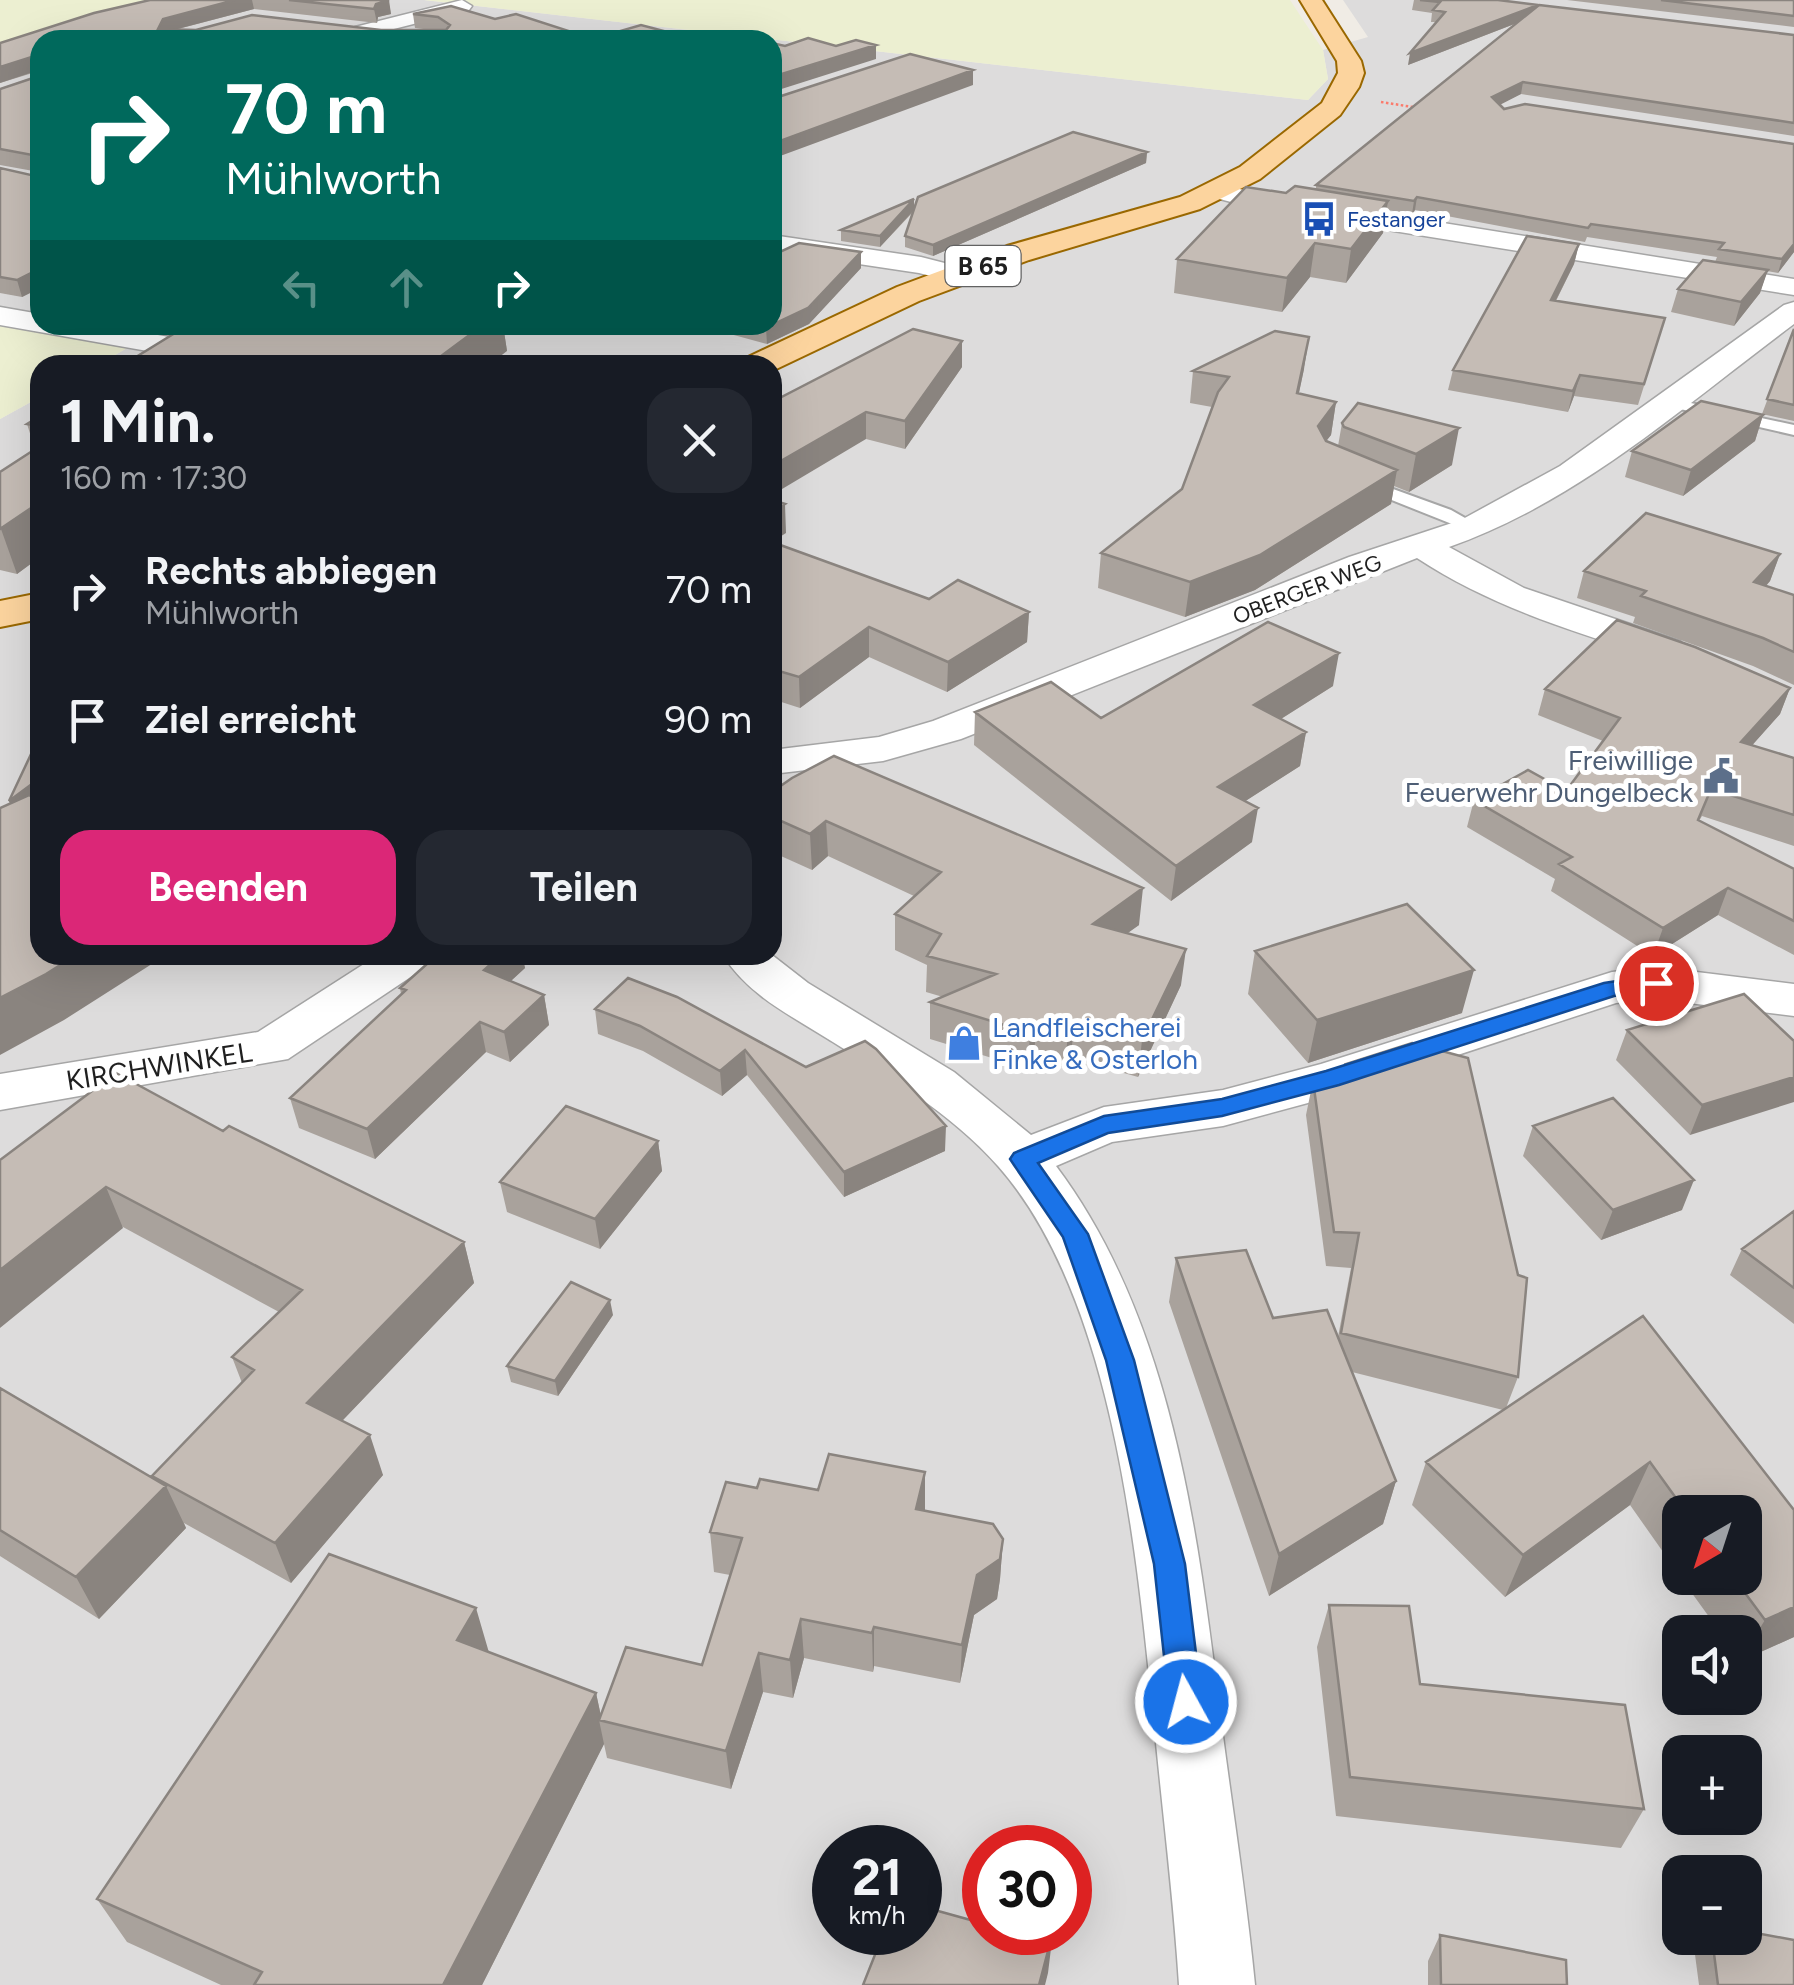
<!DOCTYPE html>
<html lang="de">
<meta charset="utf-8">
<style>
:root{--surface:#171b24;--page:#242831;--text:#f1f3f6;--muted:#9ea1a6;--accent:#db2777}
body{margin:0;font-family:Figtree,sans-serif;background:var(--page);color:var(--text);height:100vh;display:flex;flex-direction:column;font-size:38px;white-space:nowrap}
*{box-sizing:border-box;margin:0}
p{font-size:32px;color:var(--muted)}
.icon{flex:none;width:55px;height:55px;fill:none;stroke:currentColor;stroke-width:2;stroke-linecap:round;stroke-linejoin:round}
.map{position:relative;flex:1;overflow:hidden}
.side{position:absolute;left:30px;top:355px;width:752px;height:610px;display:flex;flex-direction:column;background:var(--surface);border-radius:30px;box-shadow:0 10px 40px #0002}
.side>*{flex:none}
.top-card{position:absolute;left:30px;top:30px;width:752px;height:305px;border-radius:30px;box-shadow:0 10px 40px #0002;background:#00695c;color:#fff;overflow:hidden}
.needle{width:65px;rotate:219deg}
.fabs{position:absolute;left:1662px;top:1495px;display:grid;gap:20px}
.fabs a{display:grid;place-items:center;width:100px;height:100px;border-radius:20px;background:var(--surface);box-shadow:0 10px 40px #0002;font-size:50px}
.speed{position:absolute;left:812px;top:1825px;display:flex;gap:20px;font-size:50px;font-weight:700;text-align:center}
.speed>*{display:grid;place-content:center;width:130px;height:130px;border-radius:50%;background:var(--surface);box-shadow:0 10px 40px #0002;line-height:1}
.speed small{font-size:25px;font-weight:400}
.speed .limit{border:15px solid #d22;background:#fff;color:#111}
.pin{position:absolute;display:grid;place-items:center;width:85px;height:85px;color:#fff;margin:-42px;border:5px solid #fff;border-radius:50%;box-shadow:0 2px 10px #0007}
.me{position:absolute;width:110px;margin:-55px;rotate:353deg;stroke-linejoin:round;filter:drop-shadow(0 0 8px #0008)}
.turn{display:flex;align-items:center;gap:35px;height:210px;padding:0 30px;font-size:45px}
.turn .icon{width:130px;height:130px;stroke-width:2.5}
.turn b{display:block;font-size:70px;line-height:85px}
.lanes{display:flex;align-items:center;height:95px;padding:0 30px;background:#0003;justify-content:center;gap:50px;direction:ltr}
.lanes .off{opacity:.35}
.round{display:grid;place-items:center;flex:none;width:105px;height:105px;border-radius:30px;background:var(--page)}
.summary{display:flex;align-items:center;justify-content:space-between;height:170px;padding:0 30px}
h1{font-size:60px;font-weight:700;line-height:75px}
.action{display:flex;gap:20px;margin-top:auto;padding:20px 30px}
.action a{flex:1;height:115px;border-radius:30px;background:var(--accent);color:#fff;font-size:40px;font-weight:700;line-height:115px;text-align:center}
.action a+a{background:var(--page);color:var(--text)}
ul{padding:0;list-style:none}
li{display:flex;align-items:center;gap:30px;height:130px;padding:0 30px}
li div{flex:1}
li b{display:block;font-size:38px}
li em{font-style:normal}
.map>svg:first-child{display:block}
.residential{fill:#dddcdc;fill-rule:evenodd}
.farmland{fill:#ecefd1}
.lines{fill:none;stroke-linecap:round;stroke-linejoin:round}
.lane-casing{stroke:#a6a6a6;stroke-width:4}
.street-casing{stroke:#a6a6a6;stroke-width:3}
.primary-casing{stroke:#9a6800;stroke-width:4}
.path{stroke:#fb7b6c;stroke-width:2.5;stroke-dasharray:2.5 2.5;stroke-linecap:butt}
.lane{fill:#fff;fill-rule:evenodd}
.street{fill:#fff;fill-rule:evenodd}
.primary{fill:#fcd49e;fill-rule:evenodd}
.wall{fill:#a9a29c}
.shaded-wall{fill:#8a847f}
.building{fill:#c5bcb5;stroke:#8a847f;stroke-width:2.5}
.route{fill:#1a73e8;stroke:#114b97;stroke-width:2.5}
.labels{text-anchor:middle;stroke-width:10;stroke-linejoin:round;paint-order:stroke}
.far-transit-label{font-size:22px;fill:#164399;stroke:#fff;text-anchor:start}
.far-street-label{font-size:22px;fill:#1f1f1f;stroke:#fff}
.shield{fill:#fff;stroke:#626262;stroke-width:2.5}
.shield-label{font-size:25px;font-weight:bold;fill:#1f1f1f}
.service-label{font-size:28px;fill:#4e5e75;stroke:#fff;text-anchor:end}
.shop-label{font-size:28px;fill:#366cbe;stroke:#fff;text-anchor:start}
.street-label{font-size:28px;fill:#1f1f1f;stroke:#fff}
</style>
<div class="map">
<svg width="1794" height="1985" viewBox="0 0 1794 1985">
<rect width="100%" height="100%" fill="#f0ece5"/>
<path class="residential" d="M172 0H424L1308 100 1328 79 1323 50 1368 37 1343 0H1794V1985H0V419L40 397V955H772V365H98L127 348 0 324V47ZM40 40H772V325H40ZM1680 1512H1745V1578H1680ZM1680 1632H1745V1698H1680ZM1680 1752H1745V1818H1680ZM835 1848H920V1932H835ZM985 1848H1070V1932H985ZM1680 1872H1745V1938H1680Z"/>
<path class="farmland" d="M0 0H172L0 47Z
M424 0H1290L1323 50 1328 79 1308 100Z
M0 324 129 347 98 365H40V397L0 419Z"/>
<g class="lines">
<defs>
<path id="lane" d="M1672 399 1794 425V435L1667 406 1665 403Z
M1359 481H1371L1451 510 1481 527 1467 530 1359 487Z"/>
<path id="street" d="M462 0 472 6 469 10 362 37 352 31 355 27Z
M1217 184 1262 194 1794 279V295L1262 210 1208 196 1205 191 1208 186Z
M772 235 921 257 968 269 972 275 958 283 919 273 772 251Z
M1794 302V324C1685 405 1578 502 1449 547L1524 588 1680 641 1686 649 1680 657 1667 660 1654 657C1571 631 1490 606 1417 558L961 739 883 761 772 774V750L879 737 933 721 1349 557 1461 520 1560 466 1784 305Z
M0 307 40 314V325H101L277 356 288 359 292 365H227L0 325Z
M378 955H434L427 966 288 1059 0 1110V1074L258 1032Z
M723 955H772L808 983 954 1072 1031 1135 1104 1107 1223 1090 1321 1064 1612 972 1656 967 1794 984V1016L1656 999 1616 1003 1330 1097 1223 1126 1112 1142 1056 1166C1176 1326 1199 1544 1223 1736 1234 1819 1247 1902 1255 1985H1179C1174 1904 1164 1824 1156 1743 1138 1569 1118 1302 998 1166 951 1113 888 1076 828 1039 790 1015 748 995 723 955Z"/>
<path id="primary" d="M1300 0H1322L1361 61 1364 73 1359 87 1340 115 1260 179 1200 209 1029 260 919 301 772 371V365H741L746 358 897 287 1007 246 1180 197 1240 167 1322 103 1338 73 1337 61Z
M40 593V619L0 627V601Z"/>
</defs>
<use href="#lane" class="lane-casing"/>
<use href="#street" class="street-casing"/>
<use href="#primary" class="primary-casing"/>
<path class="path" d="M1381 102 1419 108"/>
<use href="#lane" class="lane"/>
<use href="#street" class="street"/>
<use href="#primary" class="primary"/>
</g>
<path class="wall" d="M150 0H388L391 14 378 17 377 23 254 9 178 29 432 30 415 28 413 14 495 19 593 39 698 40H40V291L36 290 22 297 0 293V168L35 176 39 172 0 165V89L39 76V71L0 83V43Z
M1414 0H1498L1794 35V136L1521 94 1500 104 1504 109 1794 252 1778 273 1767 271 1760 293 1734 326 1671 312 1678 289 1715 262 1717 257 1587 237 1585 242 1415 210 1412 214 1387 210 1383 233 1346 283 1310 277 1282 312 1174 293 1177 259 1286 193 1316 190V185L1517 23 1408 65 1436 22H1431L1432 13 1412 10Z
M1567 0H1794V27Z
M1147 152 1146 163 933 256 905 247V236L914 211 880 247 841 241V230L914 209Z
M1579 244 1574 264 1556 301 1659 338 1638 405 1574 396 1568 412 1448 390 1453 370Z
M780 252H861V268L809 324 767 344 697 325H772Z
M227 325H503L507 351 217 328H227Z
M1794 329V421L1762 414Z
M962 367 905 449 866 439 772 402Z
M1304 369 1299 393 1336 402 1331 435 1326 441 1338 446 1342 423 1452 465 1409 492 1394 486 1391 504 1255 590 1185 617 1098 588 1101 553 1182 489 1212 407 1190 403 1193 371Z
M1763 415 1755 441 1683 496 1625 477 1632 451Z
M40 416V557L17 574 0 570V472L35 449 27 424Z
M772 542 929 599 1029 612 1027 642 947 692 869 657 800 708 772 699Z
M1780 554 1770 581 1766 586 1794 595V685L1753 666 1633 623 1635 617 1577 598 1584 571Z
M1333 686 1281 719 1306 732 1300 766 1245 801 1252 842 1171 901 974 745 975 712 1101 718Z
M1790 688 1780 714 1752 745 1794 758V846L1702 816 1699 821 1794 869V955L1718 915 1653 956 1551 891 1555 879 1467 827 1474 800 1566 791 1603 741 1538 715 1545 689Z
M772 792 1139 925 1127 933 1181 985 1138 1077 1071 1058 1065 1068 1034 1059 1028 1069 930 1039V1002L943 997 926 992 927 965 895 950V914L914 896 828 856 812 870 772 852Z
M1255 951 1462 1013 1308 1063 1248 994Z
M437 955H522L525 968 511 981 544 995 549 1025 510 1062 486 1052 375 1159 299 1128 290 1098 401 994 400 988Z
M628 978 945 1151 844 1197 747 1075 722 1096 643 1051 598 1034 595 1009Z
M1627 1030 1794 1041 1690 1135 1616 1060Z
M1412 1043 1518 1377 1506 1408 1794 1510V1637L1745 1659V1632H1720L1681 1578H1745V1512H1680V1576L1630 1505 1505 1597 1412 1505 1426 1462 1503 1410 1352 1372 1396 1481 1383 1524 1269 1596 1169 1302 1176 1258 1273 1318 1338 1337 1351 1268 1326 1266 1306 1115 1313 1081 1344 1073 1346 1064Z
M1533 1126 1682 1210 1601 1240 1523 1156Z
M223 1131 464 1242 474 1283 342 1421 383 1475 291 1583 184 1523 186 1528 99 1619 0 1556V1388L152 1478 242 1383 232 1357 279 1312 0 1160Z
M658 1141 662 1171 600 1249 507 1212 500 1182Z
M1794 1211V1324L1730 1275 1742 1249Z
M613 1315 558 1396 511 1382 507 1366Z
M757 1488 925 1511 1003 1539 1000 1579 997 1599 974 1615 960 1683 874 1666 873 1672 804 1658 793 1698 763 1692 731 1789 607 1758 604 1744 482 1985H221L127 1942 97 1899 489 1653 596 1693 601 1716 702 1665 730 1575 714 1572 710 1532Z
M1329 1605 1420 1684 1644 1809 1621 1848 1336 1816 1317 1647Z
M1440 1935 1567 1985H1428V1961Z
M1701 1938H1745L1794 1985H1699L1694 1947Z"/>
<path class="shaded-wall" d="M235 0H252L254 9 166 32 158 29 163 19Z
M389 0 391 14 378 17 377 23 374 9 376 4Z
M1538 5 1535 16 1408 65 1410 53Z
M876 45V59L772 92V77Z
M35 56 39 70 0 83V67Z
M973 70V85L772 159V144Z
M1523 82 1521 94 1490 110 1492 97Z
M1147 152 1146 163 933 256V245Z
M1417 197 1415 210 1412 214 1414 201Z
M914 199V210L880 247V236Z
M1388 201 1383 233 1346 283 1351 249Z
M1315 243 1310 277 1282 312 1287 278Z
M1579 244 1574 264 1546 320 1551 300Z
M1794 244V252L1778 273 1782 259Z
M861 252V268L809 324 767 344 766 328Z
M1768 270 1760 293 1734 326 1741 302Z
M31 273 36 290 22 297 17 280Z
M483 325H503L507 351 489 365H429Z
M1309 337 1304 369 1292 425 1297 393Z
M962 341V367L905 449V421Z
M1580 375 1574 396 1568 412 1573 391Z
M1336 402 1331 435 1312 459 1318 426Z
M866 412V439L772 495V466Z
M1763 415 1755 441 1683 496 1691 470Z
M1459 428 1452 465 1409 492 1416 454Z
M1397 470 1391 504 1255 590 1185 617 1190 582Z
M40 502V557L17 574 1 529Z
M785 504 786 533 772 542V512Z
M1780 554 1770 581 1745 610 1754 582Z
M1029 612 1027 642 947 692 948 662Z
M869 627V657L800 708 799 677Z
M1339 653 1333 686 1249 739 1254 705Z
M1790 688 1780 714 1732 768 1741 742Z
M1306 732 1300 766 1213 822 1218 787Z
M40 778V815L20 830 9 801Z
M1258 808 1252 842 1171 901 1176 866Z
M826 821 828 856 812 870 810 834Z
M1143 888 1139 925 1089 961 1093 924Z
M1728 888 1718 915 1653 956 1663 928Z
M1186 949 1181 985 1138 1077 1142 1040Z
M76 955H166L64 1020 0 1055V998Z
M501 955H522L525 968 490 1000 484 970Z
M1474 970 1462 1013 1308 1063 1317 1020Z
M544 995 549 1025 510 1062 504 1032Z
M1074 1021 1071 1058 1065 1068 1068 1031Z
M480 1022 486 1052 375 1159 367 1129Z
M1036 1023 1034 1059 1028 1069 1030 1033Z
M745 1050 747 1075 722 1096 720 1071Z
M1794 1077V1102L1690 1135 1702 1105Z
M946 1126 945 1151 844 1197V1172Z
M658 1141 662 1171 600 1249 595 1219Z
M1694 1180 1682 1210 1601 1240 1613 1210Z
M106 1187 123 1228 0 1328V1270Z
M464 1242 474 1283 321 1443 307 1403Z
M610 1300 613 1315 558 1396 555 1381Z
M370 1435 383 1475 291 1583 275 1543Z
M1650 1462 1630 1505 1505 1597 1523 1555Z
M925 1472V1512L916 1509Z
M1396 1481 1383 1524 1269 1596 1279 1554Z
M166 1486 186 1528 99 1619 76 1577Z
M1003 1539 1000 1579 997 1599 974 1615 960 1683 962 1645 977 1575Z
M1794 1607V1637L1745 1659V1652L1765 1620Z
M476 1608 490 1656 457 1640Z
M801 1619 804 1658 793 1698 790 1660Z
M874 1627V1666L873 1672 872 1633Z
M759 1653 763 1692 731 1789 726 1751Z
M596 1693 602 1721 599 1720 604 1744 482 1985H443Z
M1053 1932 1048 1973 1045 1985H1039Z"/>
<path class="building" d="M150 0H235L163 19 158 29 196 30 252 15 381 30H446L450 25 438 17 413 14 451 6 495 19 516 14 593 39 641 25 698 40H40V275L31 273 17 280 0 277V168L35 176 39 172 38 156 0 149V89L39 76 40 60 35 56 0 67V43L94 13Z
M289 0H389L376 4 374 9Z
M1420 0H1498L1538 5 1410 53 1445 12 1433 10 1440 2Z
M1661 0H1794V16Z
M1539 5 1794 35V123L1523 82 1492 97 1504 109 1525 104 1794 144V244L1782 259 1719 249 1724 243 1591 224 1588 228 1417 197 1414 201 1316 185Z
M808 38 836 46 856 40 876 45 772 77V43L785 46Z
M910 54 973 70 772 144V99Z
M1073 132 1147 152 933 245 905 236 918 197Z
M1295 186 1388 201 1351 249 1315 243 1287 278 1177 259 1246 187 1286 193Z
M914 199 880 236 841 230Z
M1527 236 1579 244 1551 300 1665 318 1644 384 1580 375 1573 391 1453 370Z
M772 241 780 252 799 243 861 252 808 308 772 325Z
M1703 260 1768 270 1741 302 1678 289Z
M188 325 217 328 286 327 284 325H483L429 365H123Z
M913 329 962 341 905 421 866 412 772 466V402Z
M1794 329V405L1767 399Z
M1275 331 1309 337 1297 393 1336 402 1318 426 1326 441 1397 470 1260 555 1190 582 1101 553 1182 489 1218 392 1229 377 1193 371Z
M1701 401 1763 415 1691 470 1632 451Z
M1358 403 1459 428 1416 454 1344 427 1342 423Z
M40 416V426L27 424Z
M40 446V502L0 529V472Z
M772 500 785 504 772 512Z
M1646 513 1780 554 1754 582 1794 595V652L1763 638 1641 596 1646 591 1584 571Z
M772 542 929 599 958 580 1029 612 948 662 869 627 799 677 772 669Z
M1617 620 1695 647 1790 688 1741 742 1794 758V815L1711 789 1698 820 1794 869V921L1728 888 1663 928 1559 864 1572 857 1474 800 1528 770 1566 791 1620 718 1545 689Z
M1268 622 1339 653 1254 705 1306 732 1218 787 1258 808 1176 866 975 712 1051 682 1101 718Z
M40 735V778L9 801Z
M834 756 1143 888 1093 924 1186 949 1142 1040 1074 1021 1068 1031 1036 1023 1030 1033 930 1002 996 974 927 956 941 934 895 914 941 872 826 821 810 834 772 817V792L792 778Z
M29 795 40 802V955H76L46 974 0 998V808Z
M1407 904 1474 970 1317 1020 1255 951Z
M437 955H501L484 970 544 995 504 1032 480 1022 367 1129 290 1098 406 990 400 988Z
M628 978 677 997 806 1067 865 1041 876 1049 946 1126 844 1172 745 1050 720 1071 640 1026 595 1009Z
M1744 994 1794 1041V1077L1702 1105 1627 1030Z
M1412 1043 1468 1058 1518 1275 1527 1278 1518 1377 1341 1333 1359 1233 1334 1232 1313 1081 1353 1071 1346 1064Z
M116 1073 223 1131 229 1126 464 1242 307 1403 370 1435 275 1543 152 1476 254 1370 232 1357 302 1290 106 1187 0 1270V1160Z
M1613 1098 1694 1180 1613 1210 1533 1126Z
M566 1106 658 1141 595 1219 500 1182Z
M1794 1211V1288L1742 1249Z
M1246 1250 1273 1318 1327 1310 1396 1481 1279 1554 1176 1258Z
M571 1282 610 1300 555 1381 507 1366Z
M1643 1316 1794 1510V1607L1765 1620 1734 1578H1745V1512H1686L1650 1462 1523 1555 1426 1462Z
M0 1388 166 1486 76 1577 0 1530Z
M829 1454 925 1472 916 1509 993 1524 1003 1539 1000 1559 977 1575 962 1645 874 1627 872 1633 801 1619 790 1660 759 1653 726 1751 599 1720 626 1647 702 1665 742 1538 710 1532 726 1482 757 1488 760 1479 818 1490Z
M329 1554 476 1608 457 1640 596 1693 443 1985H254L262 1972 97 1899Z
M1329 1605 1409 1606 1420 1684 1625 1705 1644 1809 1350 1777Z
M920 1906 985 1924V1932H1053L1039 1985H863L884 1932H920Z
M1745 1931 1794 1940V1985H1718L1712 1938H1745Z
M1440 1935 1566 1960 1567 1985H1441Z"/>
<path class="route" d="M1656 975 1664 978 1667 983 1664 988 1614 996 1339 1085 1222 1116 1108 1133 1038 1163 1088 1234 1134 1360 1185 1564 1202 1702 1197 1712 1186 1717 1174 1712 1169 1702 1154 1564 1106 1360 1063 1237 1014 1165 1010 1159 1014 1153 1104 1116 1222 1099 1326 1071 1604 983Z"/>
<defs>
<symbol id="bus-bare" viewBox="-9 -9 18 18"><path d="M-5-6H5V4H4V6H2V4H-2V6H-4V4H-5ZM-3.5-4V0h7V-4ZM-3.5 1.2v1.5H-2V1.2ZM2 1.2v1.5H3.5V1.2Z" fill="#1a4fb4" stroke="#fff" stroke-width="2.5" paint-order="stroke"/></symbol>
<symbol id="civic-bare" viewBox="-9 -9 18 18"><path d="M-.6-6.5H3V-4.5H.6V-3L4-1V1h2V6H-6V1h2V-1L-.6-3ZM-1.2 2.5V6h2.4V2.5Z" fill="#5c6f8a" stroke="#fff" stroke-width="2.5" paint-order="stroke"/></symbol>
<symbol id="shop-bare" viewBox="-9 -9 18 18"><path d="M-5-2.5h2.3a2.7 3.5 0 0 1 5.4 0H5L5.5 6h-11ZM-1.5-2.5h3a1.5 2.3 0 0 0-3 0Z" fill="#3f7fe0" stroke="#fff" stroke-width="2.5" paint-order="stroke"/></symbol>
</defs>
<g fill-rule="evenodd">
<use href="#bus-bare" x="1294" y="194" width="50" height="50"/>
<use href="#civic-bare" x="1696" y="751" width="50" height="50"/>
<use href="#shop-bare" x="939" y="1018" width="50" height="50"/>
</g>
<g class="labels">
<g class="far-transit-label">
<text x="1347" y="227">Festanger</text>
</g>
<g class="far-street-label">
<text transform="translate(1307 589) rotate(-21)" y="8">OBERGER WEG</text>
</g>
<rect class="shield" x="945.5" y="246" width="75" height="40" rx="8"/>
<g class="shield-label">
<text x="983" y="275">B 65</text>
</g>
<g class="service-label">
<text x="1693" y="770">Freiwillige<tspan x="1693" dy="32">Feuerwehr Dungelbeck</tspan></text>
</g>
<g class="shop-label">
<text x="992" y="1037">Landfleischerei<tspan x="992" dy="32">Finke &amp; Osterloh</tspan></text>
</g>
<g class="street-label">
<text transform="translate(159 1066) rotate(-9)" y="10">KIRCHWINKEL</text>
</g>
</g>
</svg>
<div class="fabs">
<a><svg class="needle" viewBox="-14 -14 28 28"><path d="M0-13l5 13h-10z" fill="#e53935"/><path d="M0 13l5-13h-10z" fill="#9ea1a6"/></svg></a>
<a><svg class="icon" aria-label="sound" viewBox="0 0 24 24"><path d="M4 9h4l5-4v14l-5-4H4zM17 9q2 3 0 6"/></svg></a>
<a>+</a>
<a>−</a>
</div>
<div class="speed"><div>21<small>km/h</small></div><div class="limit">30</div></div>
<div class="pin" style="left:1656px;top:983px;background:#d93025"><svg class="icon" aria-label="arrive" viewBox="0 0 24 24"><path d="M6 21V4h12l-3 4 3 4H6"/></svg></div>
<svg class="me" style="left:1186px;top:1702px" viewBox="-20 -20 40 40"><circle r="17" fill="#1a73e8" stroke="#fff" stroke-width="3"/><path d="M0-11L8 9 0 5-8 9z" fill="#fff"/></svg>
<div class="top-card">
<div class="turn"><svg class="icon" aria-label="right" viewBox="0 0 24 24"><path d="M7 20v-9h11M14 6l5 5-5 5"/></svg><div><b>70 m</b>Mühlworth</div></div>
<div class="lanes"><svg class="icon off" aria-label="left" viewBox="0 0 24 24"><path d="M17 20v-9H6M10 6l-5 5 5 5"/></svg><svg class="icon off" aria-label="ahead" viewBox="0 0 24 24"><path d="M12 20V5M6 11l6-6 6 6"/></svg><svg class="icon" aria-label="right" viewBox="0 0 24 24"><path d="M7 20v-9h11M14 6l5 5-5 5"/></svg></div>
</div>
<section class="side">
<div class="summary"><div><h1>1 Min.</h1><p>160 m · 17:30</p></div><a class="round"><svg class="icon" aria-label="close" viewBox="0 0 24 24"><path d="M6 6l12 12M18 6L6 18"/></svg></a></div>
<ul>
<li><svg class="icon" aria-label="right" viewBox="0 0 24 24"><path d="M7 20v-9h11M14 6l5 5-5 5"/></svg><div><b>Rechts abbiegen</b><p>Mühlworth</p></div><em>70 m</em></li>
<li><svg class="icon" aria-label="arrive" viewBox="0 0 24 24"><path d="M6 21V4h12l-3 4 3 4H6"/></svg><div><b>Ziel erreicht</b></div><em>90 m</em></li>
</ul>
<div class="action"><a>Beenden</a><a>Teilen</a></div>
</section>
</div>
